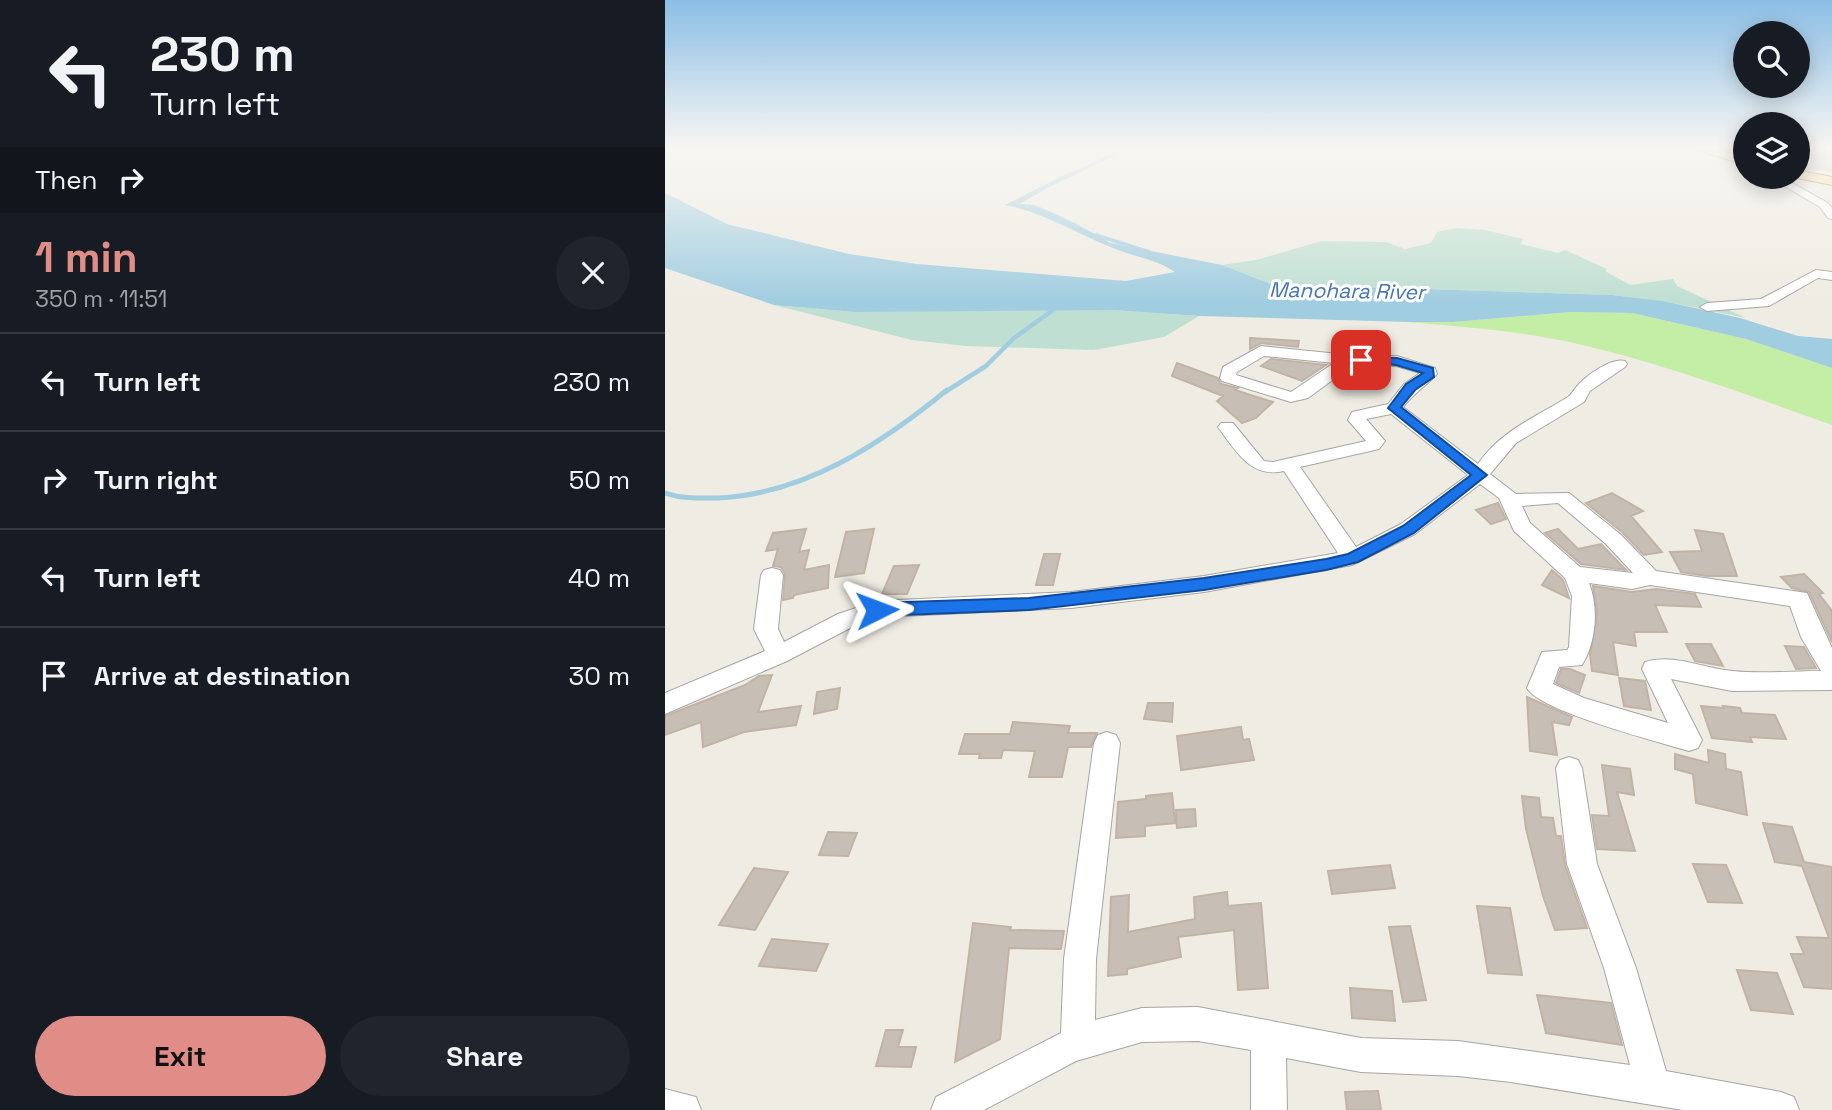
<!DOCTYPE html>
<meta charset="utf-8">
<style>
:root{--surface:#171b24;--page:#20242c;--text:#f1f3f6;--muted:#9ea1a6;--line:#363941;--accent:#e08c87}
body{margin:0;font-family:"Space Grotesk",sans-serif;background:var(--page);color:var(--text);height:100vh;display:flex;flex-direction:column;font-size:26px;white-space:nowrap}
*{box-sizing:border-box;margin:0}
p{font-size:23px;color:var(--muted)}
.icon{flex:none;width:38px;height:38px;fill:none;stroke:currentColor;stroke-width:2;stroke-linecap:round;stroke-linejoin:round}
.map{position:relative;flex:1;overflow:hidden}
.drawer{display:flex;flex-direction:column;background:var(--surface);width:665px}
.drawer>*{flex:none}
.top-card{background:#171b24;color:var(--text);overflow:hidden}
.controls{position:absolute;left:1068px;top:21px;display:grid;gap:14px}
.controls a{display:grid;place-items:center;width:77px;height:77px;border-radius:50%;background:var(--surface);box-shadow:0 4px 18px #0003;font-size:35px}
.pin{position:absolute;display:grid;place-items:center;width:60px;height:60px;color:#fff;margin:-30px;border-radius:14px;box-shadow:0 4px 10px #0006}
.me{position:absolute;width:77px;margin:-38px;rotate:87deg;stroke-linejoin:round;filter:drop-shadow(0 0 5px #0008)}
.turn{display:flex;align-items:center;gap:24px;height:147px;padding:0 35px;font-size:32px}
.turn .icon{width:91px;height:91px;stroke-width:2.5}
.turn b{display:block;font-size:49px;line-height:60px}
.then{display:flex;align-items:center;height:66px;padding:0 35px;background:#0003;gap:14px;font-size:26px}
.round{display:grid;place-items:center;flex:none;width:74px;height:74px;border-radius:37px;background:var(--page)}
.head{display:flex;align-items:center;justify-content:space-between;height:119px;padding:0 35px}
h1{font-size:42px;font-weight:800;line-height:52px;color:var(--accent)}
.action{display:flex;gap:14px;margin-top:auto;padding:14px 35px}
.action a{flex:1;height:80px;border-radius:42px;background:var(--accent);color:#111;font-size:28px;font-weight:800;line-height:80px;text-align:center}
.action a+a{background:var(--page);color:var(--text)}
ul{padding:0;list-style:none}
li{display:flex;align-items:center;gap:21px;height:98px;padding:0 35px;border-top:2px solid var(--line)}
li div{flex:1}
li b{display:block;font-size:26px}
li em{font-style:normal}
main{display:flex;flex:1;min-height:0}
.map>svg:first-child{display:block}
.construction{fill:#c3c4ae}
.grass{fill:#c4eda6}
.wetland{fill:#bfdfd2}
.water{fill:#a1cde0}
.lines{fill:none;stroke-linecap:round;stroke-linejoin:round}
.stream-far2{stroke:#a1cde0;stroke-width:3.5}
.stream-far1{stroke:#a1cde0;stroke-width:4.5}
.stream{stroke:#a1cde0;stroke-width:5}
.building{fill:#c7bfb6;stroke:#c2b3a4;stroke-width:2}
.minor-casing{stroke:#a5a5a5;stroke-width:2}
.major-casing{stroke:#977000;stroke-width:2}
.path{stroke:#ff7f64;stroke-width:2;stroke-dasharray:2 2;stroke-linecap:butt}
.minor{fill:#fff;fill-rule:evenodd}
.major{fill:#ffda98;fill-rule:evenodd}
.route{fill:#1a73e8;stroke:#114b97;stroke-width:2}
.labels{text-anchor:middle;stroke-width:6;stroke-linejoin:round;paint-order:stroke}
.far-water-label{font-size:21px;font-style:italic;fill:#4474b3;stroke:#fff}
</style>
<main>
<section class="drawer">
<div class="top-card">
<div class="turn"><svg class="icon" aria-label="left" viewBox="0 0 24 24"><path d="M17 20v-9H6M10 6l-5 5 5 5"/></svg><div><b>230 m</b>Turn left</div></div>
<div class="then">Then<svg class="icon" aria-label="right" viewBox="0 0 24 24"><path d="M7 20v-9h11M14 6l5 5-5 5"/></svg></div>
</div>
<div class="head"><div><h1>1 min</h1><p>350 m · 11:51</p></div><a class="round"><svg class="icon" aria-label="close" viewBox="0 0 24 24"><path d="M6 6l12 12M18 6L6 18"/></svg></a></div>
<ul>
<li><svg class="icon" aria-label="left" viewBox="0 0 24 24"><path d="M17 20v-9H6M10 6l-5 5 5 5"/></svg><div><b>Turn left</b></div><em>230 m</em></li>
<li><svg class="icon" aria-label="right" viewBox="0 0 24 24"><path d="M7 20v-9h11M14 6l5 5-5 5"/></svg><div><b>Turn right</b></div><em>50 m</em></li>
<li><svg class="icon" aria-label="left" viewBox="0 0 24 24"><path d="M17 20v-9H6M10 6l-5 5 5 5"/></svg><div><b>Turn left</b></div><em>40 m</em></li>
<li><svg class="icon" aria-label="arrive" viewBox="0 0 24 24"><path d="M6 21V4h12l-3 4 3 4H6"/></svg><div><b>Arrive at destination</b></div><em>30 m</em></li>
</ul>
<div class="action"><a>Exit</a><a>Share</a></div>
</section>
<div class="map">
<svg width="1167" height="1110" viewBox="0 0 1167 1110">
<rect width="100%" height="100%" fill="#efece3"/>
<path class="construction" d="M1132 147H1167V172L1150 169 1132 172Z"/>
<path class="grass" d="M906 312 967 313 1081 339 1167 368V425C1083 395 1000 364 913 344 857 331 800 327 743 322H788Z"/>
<path class="wetland" d="M791 228 820 230 858 239 856 244 893 253 900 250 942 269 940 271 965 285 1008 279 1012 286 1081 318 998 301 947 295 606 284 557 265 591 260 657 241 721 242 740 249 766 243 772 232Z
M109 305 190 312 364 309 446 310 534 316 499 337 429 350 300 346 247 340Z"/>
<path class="water" d="M417 169 354 204C359 204 366 204 371 206 381 208 438 237 445 243L557 265 606 284 947 295 998 301 1075 318 1133 336 1167 339V368L1081 339 967 313 906 312 788 322H743L534 316 446 310 190 312 109 305 0 268V193L62 224 184 254 252 264 461 281 510 272C491 259 469 257 448 248 412 234 378 212 340 205L403 173Z"/>
<g class="lines">
<path class="stream-far2" d="M387 184 464 147
M431 235 484 252"/>
<path class="stream-far1" d="M280 392 321 366 349 338 394 306"/>
<path class="stream" d="M0 493C18 499 34 498 53 498 140 494 216 444 282 390"/>
</g>
<path class="building" d="M585 338 634 341 633 347 596 343 585 349Z
M606 359 661 365 637 381 596 366Z
M512 363 553 378 556 384 573 388 570 390 608 402 591 418 577 423 552 401 558 396 507 376Z
M947 493 978 511 966 516 997 552 979 555 957 532 921 503Z
M833 503 841 519 826 524 811 510Z
M141 529 134 552 144 550 139 570 164 565 163 588 129 595 128 598 118 600 120 574 116 567 108 566 113 549 101 551 108 533Z
M209 529 199 573 170 577 181 532Z
M893 529 913 549 936 544 961 570 916 564 880 533Z
M1030 530 1058 534 1072 576H1042L1016 572 1005 552 1037 551Z
M379 554H395L388 585H371Z
M254 565 242 594H217L229 566Z
M887 570 898 580 904 598 877 585Z
M1139 574 1158 593 1154 594 1167 611V642L1144 592 1127 588 1116 577Z
M928 586 967 592 991 589 1030 594 1036 607 990 605 1002 632H969L971 646 948 642 953 675 927 671 925 654 932 614Z
M1021 644H1046L1058 666 1030 661Z
M1120 646 1139 647 1151 668 1131 669Z
M896 669H905L920 675 914 693 891 683Z
M107 675 93 712 136 706 131 725 79 732 38 747 36 722 0 735V716L80 685 94 676Z
M954 678 980 681 986 710 959 706Z
M175 688 172 709 149 714 152 692Z
M862 697 907 717 904 725 887 722 892 755 865 751Z
M483 703H508L507 722 479 719Z
M1036 706 1059 708 1058 706 1075 708 1077 713 1110 715 1121 739 1085 737 1087 742 1047 738Z
M348 722 405 726 403 733H432L426 747H403L397 777H364L370 751 338 750 336 758H314L315 754H294L300 734H345Z
M576 727 578 740 584 739 589 760 516 770 512 736Z
M1043 750 1060 754 1061 769 1076 772 1082 815 1031 803 1028 774 1010 769V754L1044 763Z
M937 765 965 769 969 795 952 792 970 851 932 849 927 815 944 816Z
M507 793 510 823 480 826V836L451 838 453 802 481 799V796Z
M857 796 874 798 876 817 888 818 891 836H896L900 865 922 928 890 930 878 896 861 829Z
M530 809 531 826 512 828 511 810Z
M1098 823 1127 827 1139 862 1167 867V989L1139 987 1126 954H1139L1132 937 1164 938 1137 866 1110 862Z
M163 832 192 833 183 856 154 855Z
M1028 864 1061 865 1077 903 1043 902Z
M725 865 730 888 667 894 663 871Z
M89 868 123 872 90 930 54 925Z
M562 892 563 906 596 903 603 988 573 990 569 930 513 937 516 957 462 969V974L443 976 446 897 464 895 463 932 530 919 529 897Z
M812 906 845 908 857 975 823 973Z
M308 923 346 927 345 930 399 931 396 949 344 948 335 1039 290 1062Z
M745 926 761 1000 738 1002 724 927Z
M107 939 163 944 151 971 94 966Z
M1072 970 1112 973 1128 1014 1086 1010Z
M685 988 727 991 730 1021 687 1018Z
M872 995 946 1003 957 1045 881 1033Z
M221 1030H238L233 1047H251L246 1067 211 1066Z
M713 1091 716 1110H682L680 1092Z"/>
<g class="lines">
<defs>
<path id="minor" d="M1104 177H1116L1163 203 1167 208V219L1163 218 1155 207Z
M1151 270 1167 272V280L1153 278 1104 306 1042 311 1035 307 1042 303 1096 299Z
M596 346 684 355 732 356 770 368 772 374C761 386 749 393 738 407L813 464C835 431 871 417 903 397 908 393 909 389 913 385 922 375 947 357 960 361L962 364 960 367 925 391 919 402 851 443 825 474 851 494 904 493 955 534 991 571 1142 593 1167 648V690L1067 691 1006 679 1037 740 1033 748 1024 751C994 742 874 711 862 688L877 652 902 650 904 647 907 596 900 578 849 531 834 498 815 484 750 534 687 565 539 592 406 608 214 617 189 626 122 661 0 714V693L100 651 89 629 96 575 99 570 107 568 115 570 118 575 113 629 119 642 173 614 212 601 406 592 539 576 673 553 619 471C586 479 571 451 553 427L556 423H568L599 461 608 462 701 441 683 420 687 412 723 404 739 384 755 373 731 366 688 365 643 398 626 402 557 381 555 378 558 367ZM599 356 669 363 626 392 571 375 572 372ZM726 414 803 475 736 524 691 547 635 467 714 449 720 441 701 419ZM893 503 941 544 968 573 915 567 865 523 857 506ZM924 583 967 589 985 585 1125 606 1136 637 1156 671C1127 671 1096 674 1068 671 1039 669 1009 653 980 662L977 669 1003 723 919 698 888 684 894 667 917 665C931 643 934 608 924 583Z
M442 732 451 735 455 743 431 959 430 1020 477 1008 533 1007 696 1038 793 1041 965 1065 939 968 902 864 891 768 895 760 904 757 913 760 917 768 932 864 971 968 1001 1071 1116 1092 1129 1097 1134 1110H1018L846 1082 793 1076 696 1072 621 1058 622 1110H586V1050L533 1041 477 1042 411 1061 319 1110H266L271 1097 396 1033 399 959 429 743 433 735Z
M0 1089 31 1097 36 1110H0Z"/>
<path id="major" d="M1023 147H1043L1080 157V165Z
M1132 170 1167 177V185L1127 177H1132Z"/>
</defs>
<use href="#minor" class="minor-casing"/>
<use href="#major" class="major-casing"/>
<path class="path" d="M1132 157 1167 150"/>
<use href="#minor" class="minor"/>
<use href="#major" class="major"/>
</g>
<linearGradient id="sky" x2="0" y2="1"><stop stop-color="#8bbee5"/><stop offset="0.49" stop-color="#f8f6f2"/><stop offset="1" stop-color="#f8f6f2" stop-opacity="0"/></linearGradient>
<rect width="1167" height="302" fill="url(#sky)"/>
<path class="route" d="M696 356 732 358 768 368 769 377 750 390 736 407 822 475 749 533 693 562 661 570 539 590 364 610 212 616 204 610 212 603 364 598 539 578 661 559 683 554 738 526 806 475 723 408 741 384 758 373 731 365 692 362 691 360Z"/>
<g class="labels">
<g class="far-water-label">
<text transform="translate(682 291) rotate(1)" y="7">Manohara River</text>
</g>
</g>
</svg>
<div class="controls">
<a><svg class="icon" aria-label="search" viewBox="0 0 24 24"><circle cx="10" cy="10" r="6"/><path d="M15 15l6 6"/></svg></a>
<a><svg class="icon" aria-label="layers" viewBox="0 0 24 24"><path d="M12 4l9 5-9 5-9-5zM3 14l9 5 9-5"/></svg></a>
</div>
<div class="pin" style="left:696px;top:360px;background:#d93025"><svg class="icon" aria-label="arrive" viewBox="0 0 24 24"><path d="M6 21V4h12l-3 4 3 4H6"/></svg></div>
<svg class="me" style="left:212px;top:610px" viewBox="-20 -20 40 40"><path d="M0-17L14 15 0 8-14 15z" fill="#1a73e8" stroke="#fff" stroke-width="4"/></svg>
</div>
</main>
